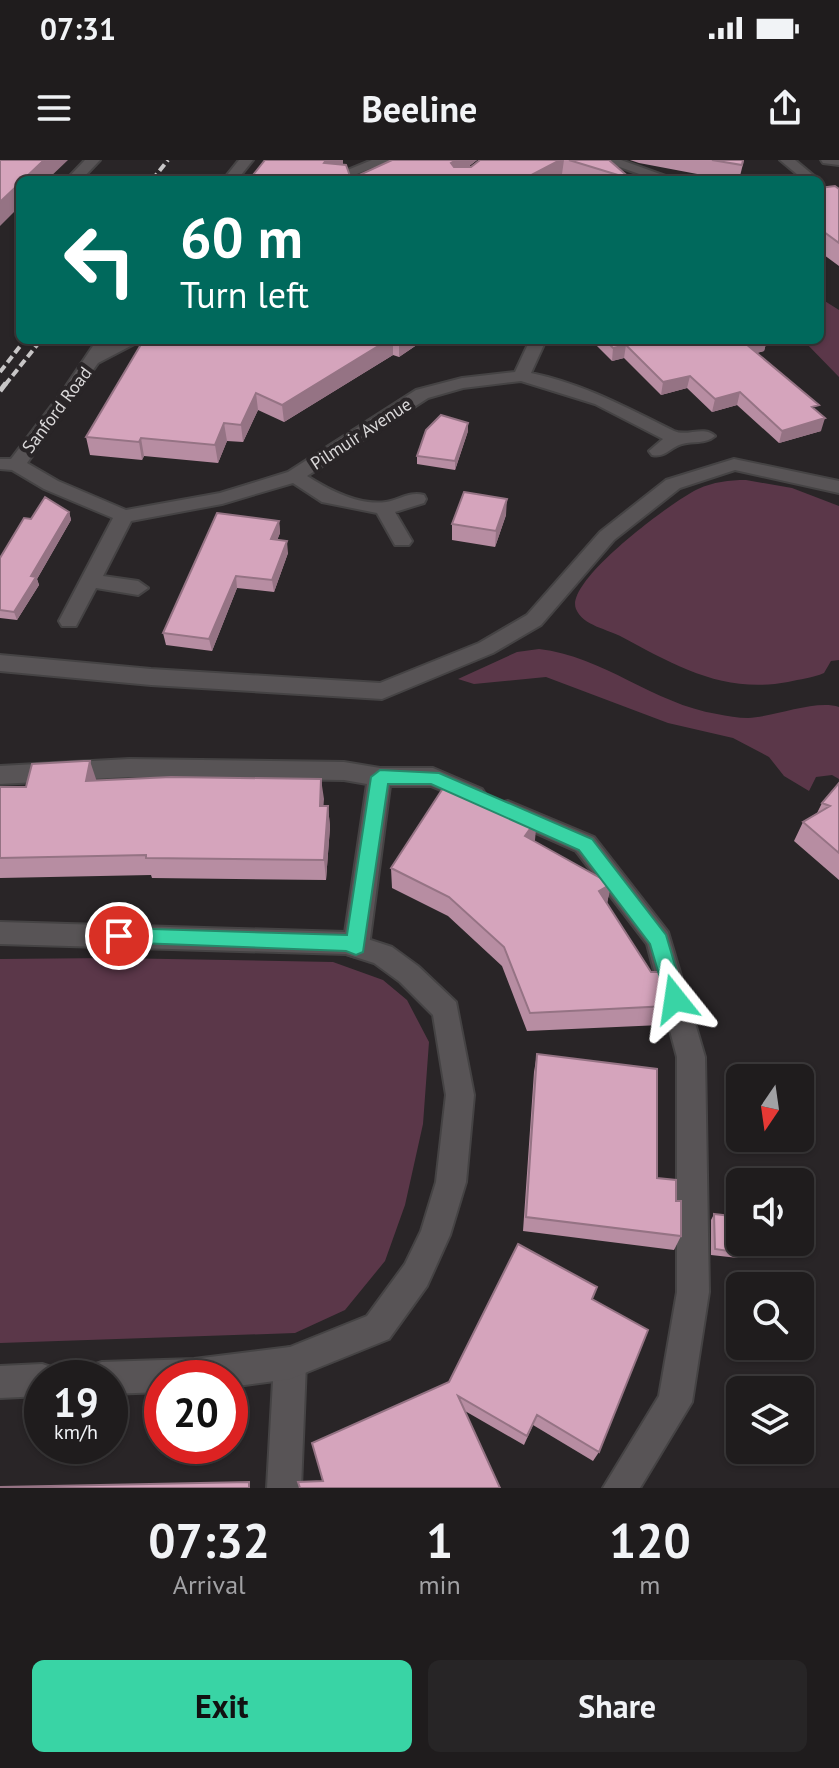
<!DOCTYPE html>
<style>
:root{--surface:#1f1c1d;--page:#272526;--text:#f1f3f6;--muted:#a1a1a4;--line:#3c3a3b;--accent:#39d4a5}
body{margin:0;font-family:"PT Sans",sans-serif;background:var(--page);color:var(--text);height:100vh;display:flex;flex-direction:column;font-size:30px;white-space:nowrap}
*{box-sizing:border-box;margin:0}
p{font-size:26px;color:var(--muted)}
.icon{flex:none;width:44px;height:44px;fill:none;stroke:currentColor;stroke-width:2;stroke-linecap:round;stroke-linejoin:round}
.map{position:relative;height:1328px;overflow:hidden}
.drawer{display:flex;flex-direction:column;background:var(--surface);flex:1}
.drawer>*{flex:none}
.banner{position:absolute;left:16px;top:16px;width:808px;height:168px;border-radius:12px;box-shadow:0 2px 6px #0004,0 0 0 2px var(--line);background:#00695c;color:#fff;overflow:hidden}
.needle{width:52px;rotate:193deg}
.buttons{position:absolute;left:726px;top:904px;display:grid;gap:16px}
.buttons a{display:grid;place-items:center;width:88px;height:88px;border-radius:12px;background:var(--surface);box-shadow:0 2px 6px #0004,0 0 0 2px var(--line);font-size:40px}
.speed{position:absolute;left:24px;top:1200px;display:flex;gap:16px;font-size:40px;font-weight:700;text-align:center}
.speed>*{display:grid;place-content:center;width:104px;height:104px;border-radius:50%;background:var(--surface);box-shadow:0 2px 6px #0004,0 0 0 2px var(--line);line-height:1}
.speed small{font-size:20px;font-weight:400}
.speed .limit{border:12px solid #d22;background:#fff;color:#111}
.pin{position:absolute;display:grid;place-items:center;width:68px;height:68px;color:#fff;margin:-34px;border:4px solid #fff;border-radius:50%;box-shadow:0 2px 8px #0007}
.me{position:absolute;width:88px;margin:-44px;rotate:345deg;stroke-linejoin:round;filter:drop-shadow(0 0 6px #0008)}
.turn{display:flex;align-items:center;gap:28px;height:168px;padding:0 32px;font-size:36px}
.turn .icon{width:104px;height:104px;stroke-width:2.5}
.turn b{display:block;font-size:56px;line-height:68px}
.eta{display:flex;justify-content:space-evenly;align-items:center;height:136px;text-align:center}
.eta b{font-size:48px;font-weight:700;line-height:56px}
.cta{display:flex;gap:16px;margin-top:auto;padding:16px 32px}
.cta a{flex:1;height:92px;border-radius:12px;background:var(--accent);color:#111;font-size:32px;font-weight:700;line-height:92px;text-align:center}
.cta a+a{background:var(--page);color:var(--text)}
.status{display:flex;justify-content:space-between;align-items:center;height:56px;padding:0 40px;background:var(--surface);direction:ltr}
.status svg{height:22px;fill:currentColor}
header{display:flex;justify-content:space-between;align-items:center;height:104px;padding:0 32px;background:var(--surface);font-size:36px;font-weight:700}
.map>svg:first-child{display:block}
.green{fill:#5b3749}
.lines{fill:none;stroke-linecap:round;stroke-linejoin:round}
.service-casing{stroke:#454344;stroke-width:4}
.minor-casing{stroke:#454344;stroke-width:4}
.service{fill:#585456;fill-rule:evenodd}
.minor{fill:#585456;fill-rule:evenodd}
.rail-far1{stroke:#c8c6c7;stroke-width:4;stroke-dasharray:8 4;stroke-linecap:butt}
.rail{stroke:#c8c6c7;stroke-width:5;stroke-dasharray:10 5;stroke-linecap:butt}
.wall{fill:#b78da2}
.shaded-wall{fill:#957384}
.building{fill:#d5a4bc;stroke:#957384;stroke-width:2}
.route{fill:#39d4a5;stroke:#258a6b;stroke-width:2}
.labels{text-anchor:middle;stroke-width:8;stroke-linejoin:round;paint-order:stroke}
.far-street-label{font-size:18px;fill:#dad8d9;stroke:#292527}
</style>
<div class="status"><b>07:31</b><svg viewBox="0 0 49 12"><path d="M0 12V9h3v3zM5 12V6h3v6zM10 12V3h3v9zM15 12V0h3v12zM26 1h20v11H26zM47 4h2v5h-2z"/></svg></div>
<header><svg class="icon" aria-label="menu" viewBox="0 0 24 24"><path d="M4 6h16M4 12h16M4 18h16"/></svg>Beeline<svg class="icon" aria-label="share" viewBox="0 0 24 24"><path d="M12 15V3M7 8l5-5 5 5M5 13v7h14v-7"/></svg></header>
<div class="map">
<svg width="839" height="1328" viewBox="0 0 839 1328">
<rect width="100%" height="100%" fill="#292527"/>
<path class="green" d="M820 138 839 150V217L803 180H820Z
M746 320 792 328 839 346V500L831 501 824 513C813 518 800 519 788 522 724 534 676 506 622 477 608 469 583 466 576 449 564 421 674 340 698 329 713 322 729 320 746 320Z
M539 489C603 496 654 544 717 554 727 556 738 558 748 558 774 557 816 539 839 547V619L832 615 816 617 809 631 784 616 769 597 733 578 668 563 546 517 474 524 458 519 517 492Z
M111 798 333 802 383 820 407 840 429 882 423 964 405 1045 385 1101 345 1150 295 1173 0 1183V799Z"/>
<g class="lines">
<defs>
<path id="service" d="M372 0H392L342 20 328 18Z
M600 0H621L671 18 656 20Z
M734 299 839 321V333L735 310 680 328 614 380 541 465 493 493 382 539 151 525 0 511V495L151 509 380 523 479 483 527 455 600 372 666 320Z
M129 599 344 602 380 608H433L482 629 486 635 482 641 474 644 431 626H390L369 786 365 794 356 797 347 794 343 786 367 624 344 620 129 617 0 624V606Z
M508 641 594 677 668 772 705 897 709 1132 692 1242 640 1328H603L659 1236 677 1132V897L647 784 576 691 500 657 496 650 500 643Z
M290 1187 302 1191 306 1203 301 1328H267L274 1203 278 1191Z"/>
<path id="minor" d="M85 0H100L81 20H66Z
M239 0H253L237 20H223Z
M780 0H795L819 20H804Z
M821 0H839V5L823 3Z
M97 180H113L109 186 121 180H142L98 203 27 303 58 321 126 350 220 333 288 312 416 230 462 218 515 212 530 180H546L531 213C584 224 627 248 674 271 687 277 704 265 715 276 706 284 694 281 682 284 670 287 666 298 652 295L649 291 663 279 595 244 521 221 463 228 428 238 307 316C329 330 359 346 386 342 399 340 410 331 424 335L426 339 424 343 395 352 412 381 409 385H395L377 353 322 342 293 323 222 344 131 361 103 416 138 421 148 428 138 435 96 428 76 466H62L59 461 113 358 44 329 12 310 0 309V299H11L62 232Z
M0 762 346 772 392 787 418 806 456 842 474 935 466 1022 450 1075 427 1126 389 1179 290 1219 230 1227V1218H162V1232L110 1234V1218H86L90 1206 102 1202 194 1199 290 1187 367 1156 405 1104 421 1071 436 1022 446 935 433 855 400 822 374 803 346 794 0 784Z
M42 1204 54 1208 58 1218H42V1236L0 1238V1206Z"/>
</defs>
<use href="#service" class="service-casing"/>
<use href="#minor" class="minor-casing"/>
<use href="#service" class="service"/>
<use href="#minor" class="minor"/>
<path class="rail-far1" d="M152 20 168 0
M0 212 25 180
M5 225 41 180"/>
<path class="rail" d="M0 231 6 223"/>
</g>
<path class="wall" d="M392 0H477L468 7H471L480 0H609L631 19 580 20 562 14 552 20H249L343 5 351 19Z
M630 0H744L739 20H729L639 3Z
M820 28 839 29V106L820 92Z
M146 180H424L399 197 393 195 284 262 258 250 243 282 227 281 218 303 144 296 142 300 90 295 86 277Z
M591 180H767L764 191 757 193 817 252 821 271 779 283 737 245 712 252 687 228 661 235 624 198 612 201Z
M468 271 455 310 417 304V296Z
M69 352 71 360 37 419 39 425 17 460 0 458V398L31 359Z
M506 355 495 387 452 380V364Z
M279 361 280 373 277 380 288 393 274 432 237 428 212 491 166 485 163 473Z
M321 619 323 646H328L330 667 326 720 152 718 151 715 0 718V627H26L96 620Z
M839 623V720L794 681 803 662 817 653 822 643Z
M535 680 534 681 611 724 607 743 668 846 661 865 527 871 502 806 448 756 392 728 391 708Z
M537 894 657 1018 676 1041 681 1076 674 1090 523 1071 534 912Z
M714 1054 742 1093 738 1098 711 1095V1060Z
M593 1140 599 1292 593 1301 533 1265 524 1285 465 1251 323 1321 449 1222Z"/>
<path class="shaded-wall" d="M44 0H68L47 20H23Z
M326 0H343V9L324 3Z
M456 0H477L451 20V3Z
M560 0H564L562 14 552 20H522Z
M20 23V46L0 66V42Z
M388 180H393V195L284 262 282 245Z
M399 180H424L399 197Z
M761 180H767L764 191 743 196 746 184Z
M626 185 624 198 612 201 613 188Z
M690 216 687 228 661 235 663 222Z
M740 232 737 245 712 252 715 239Z
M256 233 258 250 243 282 241 265Z
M825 258 821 271 779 283 782 271Z
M224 263 227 281 218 303 215 285Z
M468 263V271L455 310V301Z
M141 278 144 296 142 300 139 282Z
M507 339 506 355 495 387 496 371Z
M69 352 71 360 37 419 39 425 17 460 14 452 31 416Z
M279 361 280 373 273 391 271 379Z
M287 381 288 393 274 432 272 420Z
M236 416 237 428 212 491 209 479Z
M90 601 97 622 86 621Z
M321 619 324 639 322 666 320 646Z
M328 646 330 667 326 720 324 700Z
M537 659 535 680 523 697 525 676Z
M611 724 607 744 599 731Z"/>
<path class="building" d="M0 0H44L23 20H20V23L0 42Z
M265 0H326L324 3 346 5 351 19 392 0H456L451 3 454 7H471L480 0H560L522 20H249Z
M569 0H609L631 19Z
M712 0H743L742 5Z
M835 26 839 29V83L820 69V28Z
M146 180H388L282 245 256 233 241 265 224 263 215 285 141 278 139 282 86 277 143 181Z
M605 180H761L746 184 819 245 812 247 825 258 782 271 740 232 715 239 690 216 663 222 626 185 613 188Z
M441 255 468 263 455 301 417 296 426 270Z
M464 332 507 339 496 371 452 364Z
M45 337 69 352 31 416 36 417 14 452 0 450V398L24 358 31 359Z
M217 353 279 361 271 379 287 381 272 420 236 416 209 479 163 473Z
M84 601H90L86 621 171 617 321 619 320 646H328L324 700 146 698V695L0 698V627H26L32 604Z
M449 619 537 659 525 676 611 724 599 731 651 812H659L668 846 530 853 504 787 449 737 391 708Z
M839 623V693L803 662 830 646 822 643Z
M537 894 657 909V1018L676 1020V1041H681V1076L526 1057Z
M714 1054 740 1057V1082H741L742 1093 715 1089Z
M518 1084 597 1127 592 1139 648 1170 599 1292 537 1255 527 1276 458 1236 500 1328H300L298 1322 323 1321 312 1283 449 1222Z
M249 1322V1328H0V1327Z"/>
<path class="route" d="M380 610 439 613 592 679 666 775 685 839 682 845 675 848 668 845 650 784 579 690 431 624H388L363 792 356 795 346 791 112 782 109 776 112 770 119 768 347 775 371 617Z"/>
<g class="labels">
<g class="far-street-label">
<text transform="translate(57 250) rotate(-53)" y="6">Sanford Road</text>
<text transform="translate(361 274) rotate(-33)" y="6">Pilmuir Avenue</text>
</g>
</g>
</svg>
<div class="buttons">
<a><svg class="needle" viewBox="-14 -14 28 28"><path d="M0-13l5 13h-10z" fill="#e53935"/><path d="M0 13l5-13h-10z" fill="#a1a1a4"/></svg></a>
<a><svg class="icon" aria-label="sound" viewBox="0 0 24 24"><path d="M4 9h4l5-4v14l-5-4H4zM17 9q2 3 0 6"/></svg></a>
<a><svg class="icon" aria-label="search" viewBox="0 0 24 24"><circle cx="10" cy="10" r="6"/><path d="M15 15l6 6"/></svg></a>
<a><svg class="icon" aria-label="layers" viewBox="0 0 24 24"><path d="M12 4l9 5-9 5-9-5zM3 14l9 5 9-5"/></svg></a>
</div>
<div class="speed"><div>19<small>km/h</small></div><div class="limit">20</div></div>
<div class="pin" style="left:119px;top:776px;background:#d93025"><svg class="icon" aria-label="arrive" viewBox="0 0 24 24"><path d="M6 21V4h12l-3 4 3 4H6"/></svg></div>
<svg class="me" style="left:675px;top:839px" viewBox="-20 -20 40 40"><path d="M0-17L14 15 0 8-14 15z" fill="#39d4a5" stroke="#fff" stroke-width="4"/></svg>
<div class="banner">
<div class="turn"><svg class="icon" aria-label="left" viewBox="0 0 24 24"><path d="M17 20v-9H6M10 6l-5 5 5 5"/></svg><div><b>60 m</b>Turn left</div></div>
</div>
</div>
<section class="drawer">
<div class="eta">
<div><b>07:32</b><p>Arrival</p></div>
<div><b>1</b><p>min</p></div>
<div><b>120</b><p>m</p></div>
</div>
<div class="cta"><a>Exit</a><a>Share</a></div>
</section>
